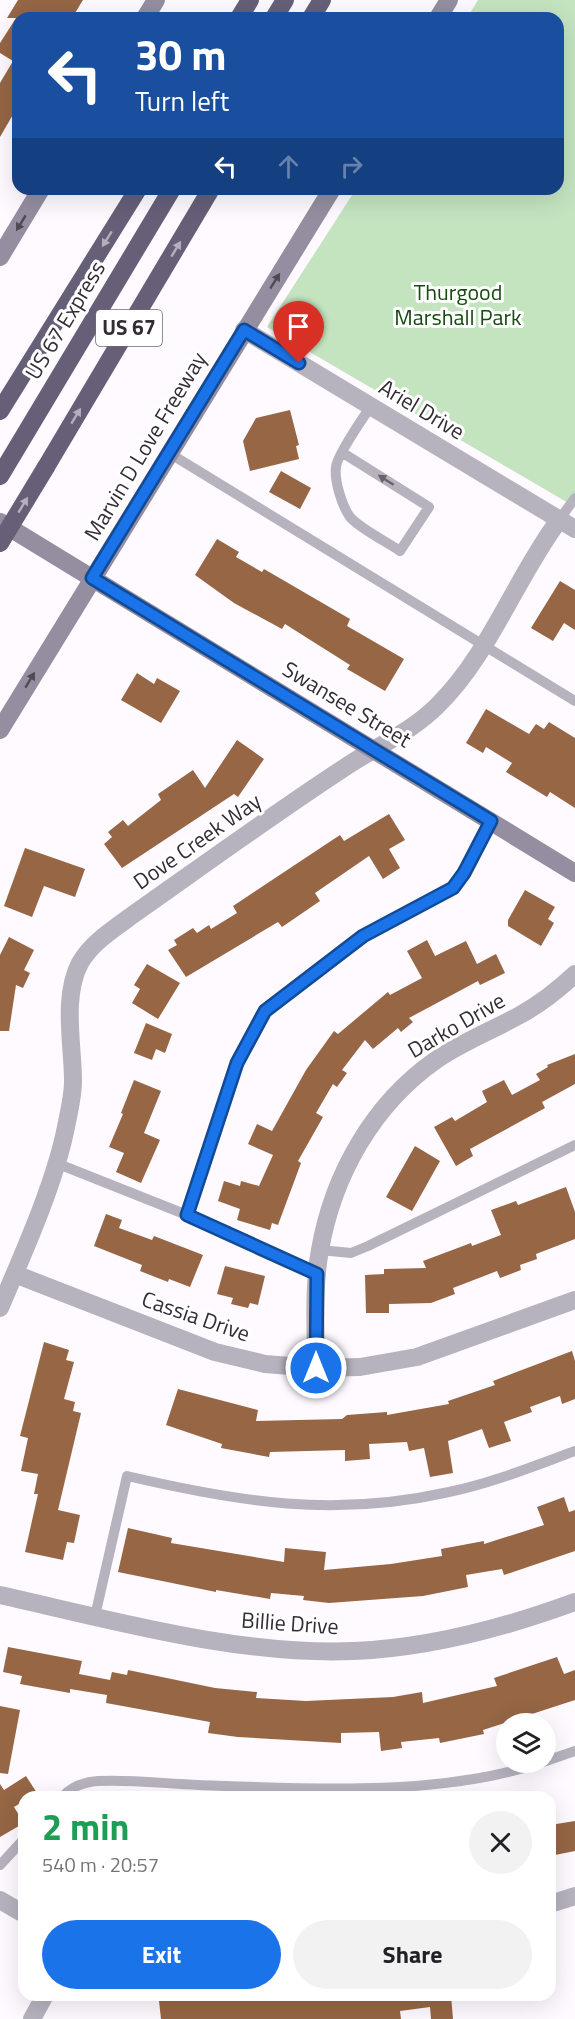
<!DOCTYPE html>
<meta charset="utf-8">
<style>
:root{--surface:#fff;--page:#f2f2f2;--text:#202124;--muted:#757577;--accent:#1a73e8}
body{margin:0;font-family:"Titillium Web",sans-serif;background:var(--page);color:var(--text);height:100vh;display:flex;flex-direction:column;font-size:22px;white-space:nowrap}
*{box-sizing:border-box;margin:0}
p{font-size:20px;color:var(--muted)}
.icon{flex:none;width:33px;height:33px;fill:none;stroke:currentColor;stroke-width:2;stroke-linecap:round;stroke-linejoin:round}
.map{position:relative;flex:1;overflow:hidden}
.drawer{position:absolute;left:18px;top:1791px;width:538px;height:210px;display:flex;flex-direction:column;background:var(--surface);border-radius:18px;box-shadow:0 6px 24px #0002}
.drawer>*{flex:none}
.banner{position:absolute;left:12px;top:12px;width:552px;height:183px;border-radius:18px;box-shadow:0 6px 24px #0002;background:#1a4fa0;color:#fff;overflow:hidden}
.controls{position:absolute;left:496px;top:1713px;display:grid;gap:12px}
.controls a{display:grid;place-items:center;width:60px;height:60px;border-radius:50%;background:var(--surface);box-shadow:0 6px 24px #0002;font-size:30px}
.pin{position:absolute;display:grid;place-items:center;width:51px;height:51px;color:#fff;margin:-62px -26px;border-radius:50% 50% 50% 0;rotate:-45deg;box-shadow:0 0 6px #0007}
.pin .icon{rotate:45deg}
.me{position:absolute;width:66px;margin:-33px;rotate:0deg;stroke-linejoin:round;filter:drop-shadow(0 0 4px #0008)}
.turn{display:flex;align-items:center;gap:21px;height:126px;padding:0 24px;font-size:27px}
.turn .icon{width:78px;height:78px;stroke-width:2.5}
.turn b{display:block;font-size:42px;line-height:51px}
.lanes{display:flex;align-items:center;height:57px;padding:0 24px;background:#0003;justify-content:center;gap:30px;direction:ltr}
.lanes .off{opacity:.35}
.round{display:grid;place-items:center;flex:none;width:63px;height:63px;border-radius:32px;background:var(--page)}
.head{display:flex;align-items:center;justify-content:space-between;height:102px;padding:0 24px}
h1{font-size:36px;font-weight:700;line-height:45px;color:#1e9e55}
.cta{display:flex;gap:12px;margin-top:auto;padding:12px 24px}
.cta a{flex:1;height:69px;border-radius:36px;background:var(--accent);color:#fff;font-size:24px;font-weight:700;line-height:69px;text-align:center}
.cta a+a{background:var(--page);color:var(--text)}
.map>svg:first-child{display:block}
.green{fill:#c4e4c0}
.building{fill:#966645}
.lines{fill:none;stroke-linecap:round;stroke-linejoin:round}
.lane{stroke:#b6b2be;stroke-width:10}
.street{stroke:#b6b2be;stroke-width:18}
.secondary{stroke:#948ea0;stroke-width:18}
.highway{stroke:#675f78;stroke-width:18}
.highway-bridge{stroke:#675f78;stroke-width:18}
.oneway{fill:#514955}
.oneway2{fill:#b3afbc}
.oneway3{fill:#68626c}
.route-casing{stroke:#114b97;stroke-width:15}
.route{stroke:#1a73e8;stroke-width:10}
.labels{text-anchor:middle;stroke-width:6;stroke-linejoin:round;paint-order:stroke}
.shield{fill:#fff;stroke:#716b72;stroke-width:1.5}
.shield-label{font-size:21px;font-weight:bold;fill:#342c35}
.park-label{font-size:22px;fill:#154c0f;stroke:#fff}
.street-label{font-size:22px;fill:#342c35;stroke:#fff}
</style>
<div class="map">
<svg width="575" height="2019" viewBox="0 0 575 2019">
<rect width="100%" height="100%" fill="#fefaff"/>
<path class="green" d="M478 0H575V507L267 327 356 189H558V18H467Z"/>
<path class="building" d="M18 0H83L72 18H18V106L0 137V83L13 61 0 53V43L16 18H7Z
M290 410 299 445 296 446 299 459 250 471 243 441 256 418Z
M281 471 311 488 300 509 269 492Z
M217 539 239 552 236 557 262 572 264 569 350 619 347 626 404 659 385 691 347 669 350 665 285 624 282 629 234 603 195 575Z
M560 581 575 590V630L564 623 553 641 531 628Z
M137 673 154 684 157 678 180 691 161 723 121 700Z
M486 709 529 734 536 724 544 729 549 722 575 738V808L550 792 547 797 506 772 512 763 486 747 483 753 466 743Z
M237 740 264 759 238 797 234 794 122 868 104 844 112 837 108 832 123 820 128 826 161 800 158 794 193 770 205 788Z
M389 814 405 840 389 849 400 868 383 879 369 856 315 893 320 901 282 927 278 922 186 977 168 950 177 945 174 940 193 928 197 933 209 925 211 929 237 913 233 906 340 835 344 841Z
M25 848 85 869 75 897 44 886 32 917 4 906Z
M525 890 555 907 548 919 554 923 541 946 508 926V920Z
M9 937 34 950 24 970 30 973 23 988 16 985 9 1031H0V955Z
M427 940 435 956 466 941 477 964 496 954 505 973 480 985 478 981 409 1018 413 1022 401 1032 398 1028 373 1049 365 1040 342 1070 347 1073 337 1087 333 1084 316 1113 323 1117 298 1161 301 1163 278 1225 272 1223 270 1230 237 1220 240 1209 218 1201 224 1181 240 1186 241 1181 259 1186 273 1155 248 1144 257 1124 272 1131 306 1070 334 1031 338 1034 388 992 390 995 422 978 407 951Z
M147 964 180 983 158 1019 132 1003 140 989 134 985Z
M146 1023 172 1034 165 1053 156 1049 152 1060 134 1053Z
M575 1054V1084L542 1102 545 1108 470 1149 473 1156 456 1166 434 1127 452 1117 455 1121 487 1102 482 1091 504 1080 512 1095 540 1080 536 1074 548 1067 547 1065Z
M134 1080 161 1091 144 1133 160 1140 141 1183 116 1172 124 1153 109 1147 123 1114 121 1113Z
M415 1146 440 1161 412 1211 386 1197Z
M566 1187 575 1212V1239L536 1254 537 1259 520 1265 521 1270 500 1278 497 1271 453 1288 455 1294 431 1303 389 1304V1313H366L365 1275 384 1274V1269L426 1268 423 1261 471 1243 472 1246 501 1235 491 1210 516 1201 518 1205Z
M106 1214 122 1220 119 1228 152 1240 154 1236 203 1255 190 1287 169 1279 168 1282 140 1271 142 1265 94 1246Z
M225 1266 265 1276 258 1305 250 1303 248 1308 231 1304 233 1298 217 1294Z
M44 1342 69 1350 66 1360 74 1362 64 1399 75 1402 73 1411 81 1413 58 1510 80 1515 74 1543 67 1542 63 1560 25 1552 38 1494H34L38 1474 21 1471 28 1438 20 1436Z
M572 1351 575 1361V1399L562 1404 560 1396 530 1407 532 1412 504 1422 511 1441 489 1448 482 1429 448 1441 453 1473 430 1477 424 1448 409 1451 407 1442 369 1444 370 1459 345 1461V1450L270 1452 269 1457 221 1448 222 1444 166 1425 178 1389 258 1410 256 1421 342 1419 347 1415 387 1412V1415L449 1404 448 1401 495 1385 493 1381Z
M564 1497 569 1512 575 1510V1551L504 1575 502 1569 466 1575 468 1587 423 1596 329 1603 303 1600 304 1596 271 1593 270 1599 216 1590V1592L118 1572 128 1528 172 1538 171 1543 284 1562 285 1548 326 1552 324 1570 391 1564 442 1556 441 1549 484 1541V1544L544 1525 537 1507Z
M8 1647 82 1661 79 1674 110 1680 112 1672 127 1675 128 1670 215 1688 257 1692 256 1698 306 1701 393 1697 422 1692 423 1703 497 1686 494 1678 557 1657 564 1674 575 1670V1700L483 1730 484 1734 440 1743 439 1738 401 1742 402 1748 381 1751 379 1732 341 1733V1743L238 1737 208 1733 210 1722 106 1703 107 1695 70 1689V1693L20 1684 22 1676 3 1672Z
M0 1706 20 1710 8 1774 0 1773Z
M26 1776 37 1793 24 1797V1801L14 1807 24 1823 0 1837V1784L4 1790Z
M575 1821V1851L550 1856V1825Z
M216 1995H451L453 2019H431L430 2007 400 2011 401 2019H161L159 2001Z"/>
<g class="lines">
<path class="lane" d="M169 453 575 701
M343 453 429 507 400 551C387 542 359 528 350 517 342 506 334 480 336 467 337 455 363 418 371 406
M559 520 575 498
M56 1163 187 1215 317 1274
M187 1215 237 1063 265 1011 363 936 453 888 491 821
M320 1250 351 1253 368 1246 575 1145
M95 1616 127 1476C239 1502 334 1518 449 1492 492 1483 534 1466 575 1451
M546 1761 575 1751
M62 1797C72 1786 84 1782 98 1781 131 1779 166 1784 199 1785 304 1789 443 1797 543 1762
M0 1865 24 1839"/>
<path class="street" d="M244 330 575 529
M15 1274 215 1352 265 1364 316 1368 360 1367 417 1357 575 1300
M0 1308C23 1254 55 1183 66 1127 69 1112 73 1096 73 1081 73 1045 62 997 80 963 92 942 115 928 134 914 205 864 275 813 347 766 377 746 411 732 437 706 490 654 515 579 559 520
M316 1368C316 1329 313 1288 320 1250 333 1175 373 1104 436 1060 462 1042 493 1030 520 1015 540 1004 559 989 575 974
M0 1595C112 1620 239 1656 354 1651 430 1648 504 1628 575 1602
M0 1900 24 1914
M550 1904 575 1896
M32 2019 45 1995"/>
<path class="secondary" d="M145 18 156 0
M438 18 449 0
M0 257 41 189
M0 522 575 873
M0 730 332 189"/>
<path class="highway" d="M239 18 250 0
M274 18 285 0
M311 18 322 0
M0 411 138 189
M46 467 211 189
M0 476 172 189"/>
<path class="highway-bridge" d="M0 543 46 467"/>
</g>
<defs><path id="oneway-solid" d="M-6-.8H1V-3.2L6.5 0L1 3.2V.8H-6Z" transform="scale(1.5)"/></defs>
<g class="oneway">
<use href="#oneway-solid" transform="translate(21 223) rotate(121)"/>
<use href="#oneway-solid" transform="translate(275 281) rotate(-58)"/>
<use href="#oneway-solid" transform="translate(30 680) rotate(-59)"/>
</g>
<g class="oneway2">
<use href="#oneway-solid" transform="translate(107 239) rotate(122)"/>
<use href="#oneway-solid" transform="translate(176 249) rotate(-59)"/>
<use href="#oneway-solid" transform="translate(76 416) rotate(-59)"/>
<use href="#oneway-solid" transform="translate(23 505) rotate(-59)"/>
</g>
<use class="oneway3" href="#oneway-solid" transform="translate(386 480) rotate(-148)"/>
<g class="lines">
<defs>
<path id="route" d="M299 363 244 330 92 578 491 821 464 873 453 888 363 936 265 1011 237 1063 187 1215 317 1274 316 1368"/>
</defs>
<use href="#route" class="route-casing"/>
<use href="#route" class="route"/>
</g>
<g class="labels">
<rect class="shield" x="96" y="310" width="66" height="36" rx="4.5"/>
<g class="shield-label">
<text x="129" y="335">US 67</text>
</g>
<g class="park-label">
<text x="458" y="300">Thurgood<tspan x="458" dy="25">Marshall Park</tspan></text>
</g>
<g class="street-label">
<text transform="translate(65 320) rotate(-59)" y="8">US 67 Express</text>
<text transform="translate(422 409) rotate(31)" y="8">Ariel Drive</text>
<text transform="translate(145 446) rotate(-59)" y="8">Marvin D Love Freeway</text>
<text transform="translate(347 704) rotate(31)" y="8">Swansee Street</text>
<text transform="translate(197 841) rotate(-35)" y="8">Dove Creek Way</text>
<text transform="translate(456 1025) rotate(-30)" y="8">Darko Drive</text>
<text transform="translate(196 1316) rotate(19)" y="8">Cassia Drive</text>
<text transform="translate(290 1623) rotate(4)" y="8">Billie Drive</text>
</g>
</g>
</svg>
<div class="controls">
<a><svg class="icon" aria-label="layers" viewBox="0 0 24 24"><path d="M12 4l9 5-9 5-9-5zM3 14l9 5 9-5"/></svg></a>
</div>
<div class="pin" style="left:299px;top:363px;background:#d93025"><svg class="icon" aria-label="arrive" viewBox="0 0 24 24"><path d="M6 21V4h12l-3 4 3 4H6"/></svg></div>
<svg class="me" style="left:316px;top:1368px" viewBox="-20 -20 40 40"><circle r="17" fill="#1a73e8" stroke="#fff" stroke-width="3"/><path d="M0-11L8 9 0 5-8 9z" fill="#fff"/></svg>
<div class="banner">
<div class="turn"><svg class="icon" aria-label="left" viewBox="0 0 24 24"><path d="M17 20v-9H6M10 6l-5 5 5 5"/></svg><div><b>30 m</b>Turn left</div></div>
<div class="lanes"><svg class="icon" aria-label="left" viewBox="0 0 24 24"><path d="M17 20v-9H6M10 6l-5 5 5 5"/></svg><svg class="icon off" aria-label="ahead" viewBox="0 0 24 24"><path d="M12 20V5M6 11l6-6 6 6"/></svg><svg class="icon off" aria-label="right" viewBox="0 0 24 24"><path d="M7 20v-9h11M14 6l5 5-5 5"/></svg></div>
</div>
<section class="drawer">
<div class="head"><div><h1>2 min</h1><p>540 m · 20:57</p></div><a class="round"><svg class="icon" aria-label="close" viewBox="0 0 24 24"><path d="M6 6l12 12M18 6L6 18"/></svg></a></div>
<div class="cta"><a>Exit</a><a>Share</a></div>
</section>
</div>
